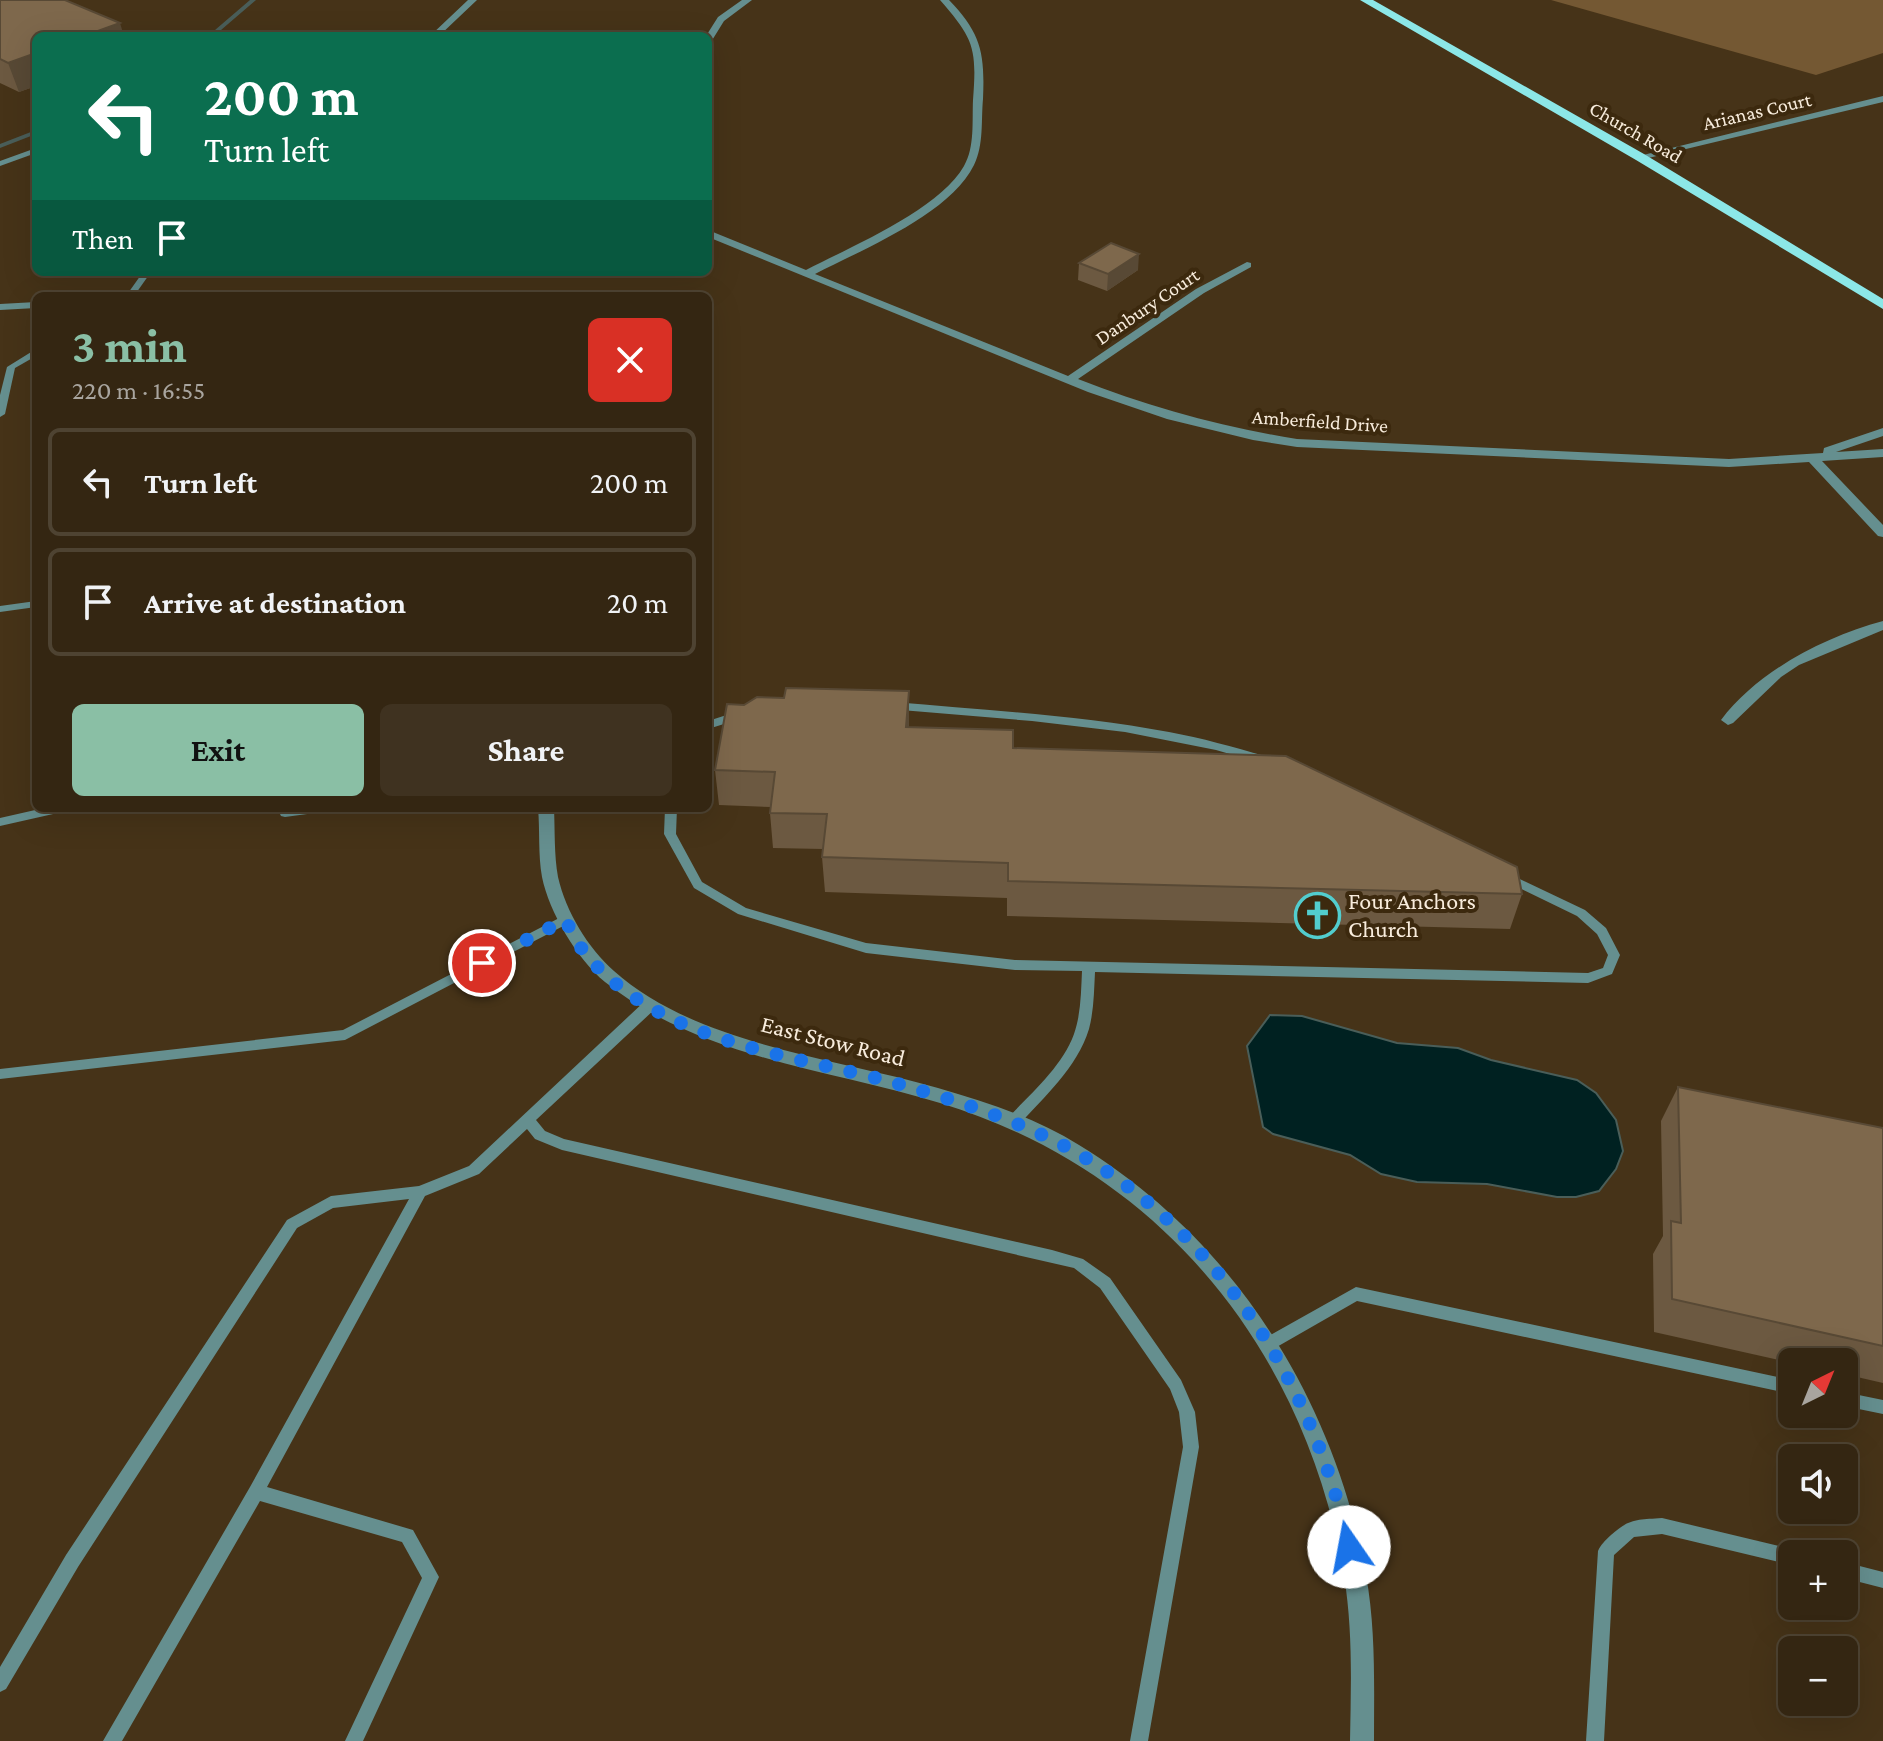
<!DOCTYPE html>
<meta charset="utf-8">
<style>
:root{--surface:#342612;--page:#3f3220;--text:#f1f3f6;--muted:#a9a59f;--line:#4e4332;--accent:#8abfa5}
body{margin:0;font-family:"Crimson Pro",serif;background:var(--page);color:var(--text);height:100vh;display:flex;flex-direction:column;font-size:30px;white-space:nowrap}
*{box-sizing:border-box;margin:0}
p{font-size:26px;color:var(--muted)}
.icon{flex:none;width:44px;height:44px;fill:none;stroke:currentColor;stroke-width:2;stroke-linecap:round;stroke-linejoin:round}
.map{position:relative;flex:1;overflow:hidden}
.sheet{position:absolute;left:32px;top:292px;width:680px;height:520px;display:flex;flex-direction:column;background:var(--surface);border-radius:12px;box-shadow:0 8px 32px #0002,0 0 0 2px var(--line)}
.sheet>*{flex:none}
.hud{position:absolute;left:32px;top:32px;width:680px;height:244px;border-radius:12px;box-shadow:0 8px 32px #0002,0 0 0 2px var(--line);background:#0b6e4f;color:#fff;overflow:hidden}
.needle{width:52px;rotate:43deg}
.tools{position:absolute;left:1778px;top:1348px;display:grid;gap:16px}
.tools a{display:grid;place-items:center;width:80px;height:80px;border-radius:12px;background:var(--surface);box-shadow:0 8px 32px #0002,0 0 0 2px var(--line);font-size:40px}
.pin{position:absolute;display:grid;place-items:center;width:68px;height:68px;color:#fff;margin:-34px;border:4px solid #fff;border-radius:50%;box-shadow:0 2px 8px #0007}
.me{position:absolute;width:88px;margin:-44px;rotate:348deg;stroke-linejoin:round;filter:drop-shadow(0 0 6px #0008)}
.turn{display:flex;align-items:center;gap:28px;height:168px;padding:0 40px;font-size:36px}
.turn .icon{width:104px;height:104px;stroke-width:2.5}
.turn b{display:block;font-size:56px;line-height:68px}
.then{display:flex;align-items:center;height:76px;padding:0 40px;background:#0003;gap:16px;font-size:30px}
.round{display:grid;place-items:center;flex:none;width:84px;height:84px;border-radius:12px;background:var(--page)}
.overview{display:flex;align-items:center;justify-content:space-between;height:136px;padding:0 40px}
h1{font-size:48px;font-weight:700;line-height:60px;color:var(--accent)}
.primary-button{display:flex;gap:16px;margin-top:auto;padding:16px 40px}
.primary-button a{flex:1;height:92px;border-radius:12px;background:var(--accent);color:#111;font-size:32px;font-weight:700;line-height:92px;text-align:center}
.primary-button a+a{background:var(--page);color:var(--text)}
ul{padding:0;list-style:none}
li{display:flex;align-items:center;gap:24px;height:108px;margin:0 16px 12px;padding:0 24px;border:4px solid var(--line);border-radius:12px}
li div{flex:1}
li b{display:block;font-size:30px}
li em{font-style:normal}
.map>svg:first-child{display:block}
.green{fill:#745833}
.water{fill:#002121;stroke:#4a5e59;stroke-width:2}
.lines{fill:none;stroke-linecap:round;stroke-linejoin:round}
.stream{fill:#4a5e59;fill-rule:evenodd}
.lane{fill:#658f8f;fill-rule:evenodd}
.street{fill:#658f8f;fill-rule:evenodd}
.primary{fill:#8ce7e7;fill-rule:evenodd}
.wall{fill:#6c5941}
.shaded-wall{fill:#584935}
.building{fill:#7e684c;stroke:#584935;stroke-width:2}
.route{stroke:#1a73e8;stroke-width:14;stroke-dasharray:0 25.2}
.labels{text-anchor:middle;stroke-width:8;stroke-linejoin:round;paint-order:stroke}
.far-street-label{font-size:20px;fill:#f8ecdc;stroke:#3c290e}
.poi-label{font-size:24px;fill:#f8ecdc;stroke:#3c290e;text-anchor:start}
.street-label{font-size:24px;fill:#f8ecdc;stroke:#3c290e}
</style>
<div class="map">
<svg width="1883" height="1741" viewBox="0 0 1883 1741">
<rect width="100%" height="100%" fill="#463318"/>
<path class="green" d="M1551 0H1883V53L1816 75Z"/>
<path class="water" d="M1270 1015 1302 1016 1397 1043 1458 1048 1491 1060 1577 1080 1596 1093 1616 1120 1623 1151 1616 1169 1599 1191 1576 1197H1557L1487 1184 1417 1182 1381 1174 1350 1155 1273 1134 1263 1127 1247 1046Z"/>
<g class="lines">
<path class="stream" d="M250 0H256L214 36H208Z
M36 130V134L0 148V144Z"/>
<path class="lane" d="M36 148V153L0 166V161Z
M143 272H151L134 296H126Z
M36 349V356L15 368 5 414 0 417V395L7 367Z
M36 601V607L0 612V606Z
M893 702C985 710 1078 715 1169 732 1202 738 1233 747 1265 756L1267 759 1261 763 1216 750 1125 732 1032 721 889 709 888 706 889 703Z
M739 711 744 715 743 718 708 729V721Z
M44 808H68L62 812 0 826V818Z
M277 808H328L322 812 285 817 281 816Z
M665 808H677L676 834 702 882 746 908 866 943 1015 960 1588 973 1603 968 1608 955 1597 934 1577 916 1501 879 1499 876 1501 873 1505 872 1585 910 1606 928 1620 955 1612 974 1588 983 1095 972C1094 991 1094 1010 1089 1029 1077 1068 1044 1097 1018 1126L1013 1128 1008 1126 1006 1122 1008 1118C1031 1093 1062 1067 1074 1034 1081 1014 1081 992 1082 971L1015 970 866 953 738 914 694 888 664 834Z
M565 915 569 917 571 920 569 923 345 1040 0 1079V1069L343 1030Z
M650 1000 655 1001 656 1005 655 1009 536 1120 545 1131 564 1139 1052 1250 1083 1259 1110 1278 1181 1380 1195 1412 1199 1447 1148 1741H1130L1183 1447 1179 1412 1170 1389 1100 1288 1074 1268 562 1150 535 1139 527 1129 479 1174 425 1196 267 1487 413 1530 439 1577 363 1741H345L422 1578 402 1542 260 1501 122 1741H103L250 1487 409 1199 333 1208 297 1228 78 1567 6 1689 0 1692V1667L66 1555 287 1220 331 1196 419 1186 469 1166 645 1001Z
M1356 1287 1792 1380V1394L1357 1301 1275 1348 1270 1350 1265 1348 1262 1343 1265 1338Z
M1844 1392 1883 1400V1414L1844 1406Z
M1662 1518 1792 1549 1798 1551 1799 1554H1792V1565L1662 1534 1634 1537 1614 1555 1604 1741H1586L1598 1551C1601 1544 1605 1541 1611 1535 1630 1518 1637 1520 1662 1518Z
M1844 1562 1883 1572V1588L1844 1578Z"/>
<path class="street" d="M468 0H477L439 36H430Z
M742 0H752L724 21 711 42 708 43 706 36 718 17Z
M940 0H949C981 33 985 53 983 99 981 120 984 145 974 165 949 215 863 249 815 274L1068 376 1196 289 1247 262 1251 263V267L1204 293 1078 379C1149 407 1221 427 1297 439L1729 459 1823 453 1824 448 1883 428V436L1836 452 1883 449V457L1822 461 1883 525V537L1878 536 1809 462 1729 467 1297 447 1253 440 1167 419 1088 392 708 237V230L806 270C850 247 939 210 964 166 975 147 972 121 973 100 977 48 974 39 940 0Z
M1883 96V102L1640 160 1635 157Z
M36 302V308L0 310V304Z
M1883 621V630L1799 665 1781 677 1733 723 1728 725 1721 720C1758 671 1824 637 1883 621Z
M538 808H554C555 830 554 855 558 877 566 912 588 948 614 971 695 1044 836 1058 938 1088 986 1102 1036 1118 1079 1145 1233 1239 1334 1398 1366 1575 1376 1630 1374 1686 1374 1741H1350C1351 1686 1353 1630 1344 1576 1306 1351 1161 1170 940 1103 828 1069 700 1058 605 982 577 959 549 912 542 877 538 855 540 830 538 808Z"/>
<path class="primary" d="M1360 0H1373L1644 154 1883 299V309L1636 160Z"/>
</g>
<path class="wall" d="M0 0 36 36V86L19 92 0 83Z
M1079 263 1138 270 1107 291 1078 280Z
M1013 748 1522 894 1510 929 1007 916V898L825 892 822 857 823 849 773 848 770 813 771 807 719 805 715 770Z
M1678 1087 1883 1128V1383L1844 1374V1362L1792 1363 1654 1332 1653 1254 1663 1236 1661 1121Z"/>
<path class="shaded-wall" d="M120 23 124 36H84Z
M36 53V86L19 92 8 63Z
M1139 254 1138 270 1107 291 1108 274Z
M909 691V726L906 762V727Z"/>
<path class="building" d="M0 0H65L120 23 84 36H36V53L8 63 0 59Z
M1111 243 1139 254 1108 274 1079 263Z
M786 688 909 691 906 727 1013 730V748L1286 756 1517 867 1522 894 1008 881V863L822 857 827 814 770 813 775 772 715 770 727 704 744 705 757 697 784 698Z
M1678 1087 1883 1128V1346L1672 1299 1671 1221 1681 1223Z"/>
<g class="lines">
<path class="route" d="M482 963 565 920C572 931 578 945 587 956 664 1044 790 1054 895 1083 954 1100 1015 1119 1070 1149 1218 1231 1314 1385 1349 1547"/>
</g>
<defs>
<symbol id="church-ring" viewBox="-11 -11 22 22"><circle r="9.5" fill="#3c290e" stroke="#52cdce" stroke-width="1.5"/><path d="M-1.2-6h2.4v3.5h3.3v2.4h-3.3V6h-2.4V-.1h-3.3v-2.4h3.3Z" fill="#52cdce"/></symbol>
</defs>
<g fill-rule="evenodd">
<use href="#church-ring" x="1292" y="890" width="51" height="51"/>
</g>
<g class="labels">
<g class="far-street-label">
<text transform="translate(1757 111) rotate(-13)" y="7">Arianas Court</text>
<text transform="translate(1636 132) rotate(30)" y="7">Church Road</text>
<text transform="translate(1147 306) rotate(-34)" y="7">Danbury Court</text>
<text transform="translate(1320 421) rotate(4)" y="7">Amberfield Drive</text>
</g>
<g class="poi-label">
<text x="1348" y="909">Four Anchors<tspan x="1348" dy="28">Church</tspan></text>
</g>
<g class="street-label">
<text transform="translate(833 1041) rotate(14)" y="8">East Stow Road</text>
</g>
</g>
</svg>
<div class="tools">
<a><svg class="needle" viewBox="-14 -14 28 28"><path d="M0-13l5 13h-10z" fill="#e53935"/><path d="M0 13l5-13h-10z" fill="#a9a59f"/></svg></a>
<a><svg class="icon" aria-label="sound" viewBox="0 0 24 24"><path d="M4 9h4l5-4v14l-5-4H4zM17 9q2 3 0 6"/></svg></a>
<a>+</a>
<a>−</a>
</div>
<div class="pin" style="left:482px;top:963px;background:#d93025"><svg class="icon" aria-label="arrive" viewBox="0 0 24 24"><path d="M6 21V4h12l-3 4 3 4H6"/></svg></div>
<svg class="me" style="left:1349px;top:1547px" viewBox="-20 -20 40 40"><circle r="19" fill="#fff"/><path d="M0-13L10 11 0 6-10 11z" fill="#1a73e8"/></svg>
<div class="hud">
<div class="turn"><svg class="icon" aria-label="left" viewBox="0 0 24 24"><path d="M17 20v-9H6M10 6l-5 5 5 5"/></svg><div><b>200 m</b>Turn left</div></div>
<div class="then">Then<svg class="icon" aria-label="arrive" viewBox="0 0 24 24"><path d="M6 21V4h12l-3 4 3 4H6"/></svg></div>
</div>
<section class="sheet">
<div class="overview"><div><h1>3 min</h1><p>220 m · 16:55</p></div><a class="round" style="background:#d93025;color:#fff"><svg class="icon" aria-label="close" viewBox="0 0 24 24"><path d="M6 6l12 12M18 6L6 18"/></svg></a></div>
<ul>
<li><svg class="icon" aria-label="left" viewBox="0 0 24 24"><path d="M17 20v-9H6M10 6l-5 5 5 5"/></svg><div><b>Turn left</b></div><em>200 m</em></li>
<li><svg class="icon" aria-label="arrive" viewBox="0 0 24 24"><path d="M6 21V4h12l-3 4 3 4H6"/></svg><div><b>Arrive at destination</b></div><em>20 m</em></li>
</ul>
<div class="primary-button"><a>Exit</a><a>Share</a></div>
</section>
</div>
